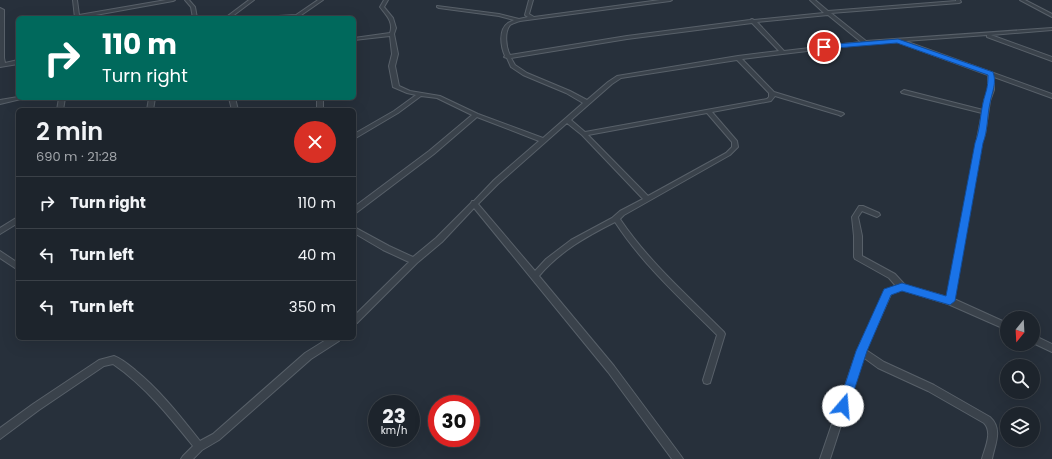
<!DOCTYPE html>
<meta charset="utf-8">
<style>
:root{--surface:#1d242c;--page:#2a3038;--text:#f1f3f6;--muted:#a0a4a9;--line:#3b4148}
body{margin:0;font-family:Poppins,sans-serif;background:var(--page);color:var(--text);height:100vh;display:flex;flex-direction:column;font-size:15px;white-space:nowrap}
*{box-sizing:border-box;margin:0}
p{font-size:13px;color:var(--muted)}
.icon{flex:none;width:22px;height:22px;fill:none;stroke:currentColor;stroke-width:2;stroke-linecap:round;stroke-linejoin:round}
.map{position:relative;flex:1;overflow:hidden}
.drawer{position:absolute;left:16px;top:108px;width:340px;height:232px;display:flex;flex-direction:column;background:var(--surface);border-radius:6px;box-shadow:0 4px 16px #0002,0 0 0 1px var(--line)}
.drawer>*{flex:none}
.hud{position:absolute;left:16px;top:16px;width:340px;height:84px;border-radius:6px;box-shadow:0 4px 16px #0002,0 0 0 1px var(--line);background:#00695c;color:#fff;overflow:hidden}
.needle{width:26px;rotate:198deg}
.tools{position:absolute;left:1000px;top:311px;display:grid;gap:8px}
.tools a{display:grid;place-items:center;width:40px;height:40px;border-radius:50%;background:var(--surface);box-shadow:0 4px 16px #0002,0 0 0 1px var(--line);font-size:20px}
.speed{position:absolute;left:368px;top:395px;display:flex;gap:8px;font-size:20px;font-weight:700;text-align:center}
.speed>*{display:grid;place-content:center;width:52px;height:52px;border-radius:50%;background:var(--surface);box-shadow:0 4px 16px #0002,0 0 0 1px var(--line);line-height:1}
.speed small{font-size:10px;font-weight:400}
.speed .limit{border:6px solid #d22;background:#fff;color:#111}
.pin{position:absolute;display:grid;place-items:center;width:34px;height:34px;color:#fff;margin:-17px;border:2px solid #fff;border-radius:50%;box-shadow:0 1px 4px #0007}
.me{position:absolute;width:44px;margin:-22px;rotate:18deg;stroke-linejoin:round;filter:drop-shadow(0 0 3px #0008)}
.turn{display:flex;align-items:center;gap:14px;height:84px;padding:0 20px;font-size:18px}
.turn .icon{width:52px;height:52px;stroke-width:2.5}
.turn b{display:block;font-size:28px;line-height:34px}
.round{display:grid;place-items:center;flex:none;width:42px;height:42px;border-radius:21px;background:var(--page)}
.overview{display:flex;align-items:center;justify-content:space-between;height:68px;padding:0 20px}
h1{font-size:24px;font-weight:600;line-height:30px}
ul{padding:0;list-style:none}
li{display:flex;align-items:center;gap:12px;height:52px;padding:0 20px;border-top:1px solid var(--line)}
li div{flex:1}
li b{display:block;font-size:15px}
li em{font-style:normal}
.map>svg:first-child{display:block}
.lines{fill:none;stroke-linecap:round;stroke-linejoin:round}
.street-casing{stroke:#586069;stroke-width:2}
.street{fill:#3a424b;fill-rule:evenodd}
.route{fill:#1a73e8;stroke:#114b97}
</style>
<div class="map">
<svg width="1052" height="459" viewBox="0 0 1052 459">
<rect width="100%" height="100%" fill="#27303b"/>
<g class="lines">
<defs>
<path id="street" d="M73 0H77L79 15 166 0H175L173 1 79 18H75Z
M185 0H189L195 7 197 18H193L191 7Z
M249 0H254L230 18H225Z
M318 0H323L297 18H259L261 17 296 15Z
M384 0H388L384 7 393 18 396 28 394 34 398 54 395 66 399 86 410 91 440 96 478 114 543 138 583 103 566 93 523 75 511 67 507 58 504 57 505 56C501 47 498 30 508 23 510 22 512 21 514 20L499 16 439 8 437 7V6L499 14 519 19 528 17 525 15 529 0H533L529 14 534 17 660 0H672L670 1 520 21C517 22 513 23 510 25 504 32 506 48 510 55L627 36 750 20 752 19 754 20 824 13 810 0H815L828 11 956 1V0H960L961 2 959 3 831 13 866 41 1052 28V30L991 35 1052 57V61L987 37V35L905 41 1052 94V98L994 77V90L990 101 985 134 982 143 954 299 1007 323V330L948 304 902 290 891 294 866 350 884 362 934 385 990 417C1003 429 995 444 992 459H982C985 448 993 432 984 423L928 391 878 368 863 357 830 459H820L857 351 885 290 896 286 889 278 855 259 854 257V236L852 217 859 206H863L879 213 880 215 877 217 862 211 858 217 862 236V256L895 274 905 285 947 297 982 113 902 93 901 92 904 90 983 110 984 101 988 90V75L900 43V42L865 44 742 59 774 92 843 113 844 114 841 116 839 115 775 96 771 101 712 112 737 141 738 147 730 155 624 215 620 219C649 262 687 295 724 332L725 334 710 383 707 384 704 383 703 380 717 335C681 299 643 265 615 222 587 236 559 252 539 276L614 366 681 456 683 459H672L608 372 474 208 442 242 417 263 357 323 354 324V316L409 262 383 250 354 233V227L389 246 413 257 436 238 471 203 472 201H474L494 180 539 141 477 117 434 154 356 213H354V207L429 151 472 115 437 98 421 96 398 113 354 139V134L394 111 416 95 407 93 393 87 389 66 392 54 390 36 354 40V38L390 33C394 22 386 15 380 7ZM828 15 861 42 784 51 757 22ZM752 23 779 51 738 56 617 76 608 82 587 100 570 91 527 73 515 65 511 58 627 39ZM737 60 769 93V97L767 99 585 132 571 120 612 84 621 78ZM707 113 732 142V147L726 153 648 196 588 135ZM567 123 582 135 643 199 620 211 612 218 571 240 546 259 535 271 478 204 498 184Z
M1020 0H1025L1052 14V17Z
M0 8 4 10V58L5 63 18 60V64L0 67Z
M18 97V98H22L21 99 0 104V100Z
M59 98H65L63 110H57Z
M149 98H155L153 110H147Z
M229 98H235L238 110H232Z
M317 98H323V110H317Z
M16 218H18V223L0 234V228Z
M0 251 18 263V270L0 258Z
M1033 335 1052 344V352L1033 343Z
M329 338H340L339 341 311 359 219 440 202 450 193 459H181L183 456 193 446C169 416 145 386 113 364L104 366 39 410 0 439V428L33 404 99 360 114 356C122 359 129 365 135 370 160 390 180 416 200 441L213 434 305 353Z"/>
</defs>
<use href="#street" class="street-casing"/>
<use href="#street" class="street"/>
</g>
<path class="route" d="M898 39 993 72C997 83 992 92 990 103 987 116 988 130 983 143L955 301 950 305 902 291 891 295 867 351 849 406 848 409 843 411 839 409 838 406 856 351 884 289 902 283 946 296 975 143C980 130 980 116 983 103 986 90 988 89 988 75L897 43 824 49 821 47 824 45Z"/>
</svg>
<div class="tools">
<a><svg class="needle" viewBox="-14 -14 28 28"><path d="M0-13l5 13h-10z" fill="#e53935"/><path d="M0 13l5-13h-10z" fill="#a0a4a9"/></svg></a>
<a><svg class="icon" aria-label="search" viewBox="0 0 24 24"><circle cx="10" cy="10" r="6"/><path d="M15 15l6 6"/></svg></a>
<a><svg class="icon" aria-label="layers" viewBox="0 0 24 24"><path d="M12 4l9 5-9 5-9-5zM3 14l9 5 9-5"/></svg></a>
</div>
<div class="speed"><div>23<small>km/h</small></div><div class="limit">30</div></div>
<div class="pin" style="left:824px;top:47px;background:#d93025"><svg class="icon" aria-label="arrive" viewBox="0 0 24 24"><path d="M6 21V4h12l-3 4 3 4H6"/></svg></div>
<svg class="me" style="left:843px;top:406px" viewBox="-20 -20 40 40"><circle r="19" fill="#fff"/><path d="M0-13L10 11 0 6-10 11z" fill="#1a73e8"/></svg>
<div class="hud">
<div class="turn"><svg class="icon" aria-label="right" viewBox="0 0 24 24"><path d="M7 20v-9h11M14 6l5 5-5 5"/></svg><div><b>110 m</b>Turn right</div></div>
</div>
<section class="drawer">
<div class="overview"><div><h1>2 min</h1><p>690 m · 21:28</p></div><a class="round" style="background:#d93025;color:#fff"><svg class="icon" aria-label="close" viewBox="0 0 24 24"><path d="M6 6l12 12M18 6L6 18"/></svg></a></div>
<ul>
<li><svg class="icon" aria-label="right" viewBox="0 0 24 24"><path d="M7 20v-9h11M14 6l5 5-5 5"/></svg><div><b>Turn right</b></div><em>110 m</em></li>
<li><svg class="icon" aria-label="left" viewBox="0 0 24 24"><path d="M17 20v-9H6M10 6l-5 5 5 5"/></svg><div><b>Turn left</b></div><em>40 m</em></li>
<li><svg class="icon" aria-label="left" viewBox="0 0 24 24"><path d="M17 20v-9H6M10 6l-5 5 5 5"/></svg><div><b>Turn left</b></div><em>350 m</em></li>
</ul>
</section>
</div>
